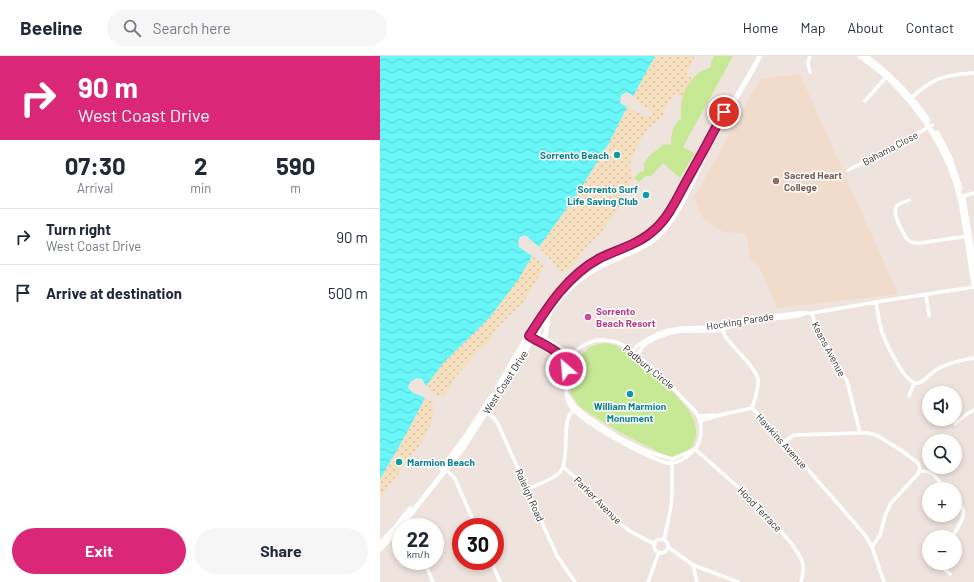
<!DOCTYPE html>
<meta charset="utf-8">
<style>
:root{--surface:#fff;--page:#f6f6f7;--text:#1f2937;--muted:#747a83;--line:#e0e1e3;--accent:#db2777}
body{margin:0;font-family:Barlow,sans-serif;background:var(--page);color:var(--text);height:100vh;display:flex;flex-direction:column;font-size:15px;white-space:nowrap}
*{box-sizing:border-box;margin:0}
p{font-size:13px;color:var(--muted)}
.icon{flex:none;width:22px;height:22px;fill:none;stroke:currentColor;stroke-width:2;stroke-linecap:round;stroke-linejoin:round}
.map{position:relative;flex:1;overflow:hidden}
.panel{display:flex;flex-direction:column;background:var(--surface);width:380px}
.panel>*{flex:none}
.banner{background:#db2777;color:#fff;overflow:hidden}
.controls{position:absolute;left:542px;top:330px;display:grid;gap:8px}
.controls a{display:grid;place-items:center;width:40px;height:40px;border-radius:50%;background:var(--surface);box-shadow:0 2px 6px #0003;font-size:20px}
.speed{position:absolute;left:12px;top:462px;display:flex;gap:8px;font-size:20px;font-weight:700;text-align:center}
.speed>*{display:grid;place-content:center;width:52px;height:52px;border-radius:50%;background:var(--surface);box-shadow:0 2px 6px #0003;line-height:1}
.speed small{font-size:10px;font-weight:400}
.speed .limit{border:6px solid #d22;background:#fff;color:#111}
.pin{position:absolute;display:grid;place-items:center;width:34px;height:34px;color:#fff;margin:-17px;border:2px solid #fff;border-radius:50%;box-shadow:0 1px 4px #0007}
.me{position:absolute;width:44px;margin:-22px;rotate:333deg;stroke-linejoin:round;filter:drop-shadow(0 0 3px #0008)}
.turn{display:flex;align-items:center;gap:14px;height:84px;padding:0 12px;font-size:18px}
.turn .icon{width:52px;height:52px;stroke-width:2.5}
.turn b{display:block;font-size:28px;line-height:34px}
.eta{display:flex;justify-content:space-evenly;align-items:center;height:68px;text-align:center}
.eta b{font-size:24px;font-weight:700;line-height:28px}
.primary-button{display:flex;gap:8px;margin-top:auto;padding:8px 12px}
.primary-button a{flex:1;height:46px;border-radius:24px;background:var(--accent);color:#fff;font-size:16px;font-weight:700;line-height:46px;text-align:center}
.primary-button a+a{background:var(--page);color:var(--text)}
ul{padding:0;list-style:none}
li{display:flex;align-items:center;gap:12px;height:56px;padding:0 12px;border-top:1px solid var(--line)}
li div{flex:1}
li b{display:block;font-size:15px}
li em{font-style:normal}
header{display:flex;align-items:center;gap:24px;box-sizing:border-box;height:56px;padding:0 20px;background:var(--surface);border-bottom:1px solid var(--line)}
header strong{font-size:19px}
nav{display:flex;gap:22px;margin-inline-start:auto;font-size:14px}
.search{width:280px;height:36px;background:var(--page);display:flex;align-items:center;gap:10px;box-sizing:border-box;padding:0 14px;border-radius:22px;color:var(--muted);font-size:15px}
main{display:flex;flex:1;min-height:0}
.map>svg:first-child{display:block}
.education{fill:#f1dccb}
.sand{fill:url(#sand-dots)}
.park{fill:#c7e995}
.water{fill:url(#water-waves)}
.lines{fill:none;stroke-linecap:round;stroke-linejoin:round}
.street{stroke:#fff;stroke-width:3.5}
.secondary{stroke:#fff;stroke-width:5}
.route-casing{stroke:#8e194d;stroke-width:10}
.route{stroke:#db2777;stroke-width:7}
.culture-dot{fill:#0f9aa8;stroke:#fff;stroke-width:1.5}
.education-dot{fill:#8d6e63;stroke:#fff;stroke-width:1.5}
.hotel-dot{fill:#d1479c;stroke:#fff;stroke-width:1.5}
.labels{text-anchor:middle;stroke-width:3;stroke-linejoin:round;paint-order:stroke}
.street-label{font-size:10px;fill:#2c2c2c;stroke:#fff}
.culture-label{font-size:10px;font-weight:bold;fill:#0d838f;stroke:#fff;text-anchor:end}
.education-label{font-size:10px;font-weight:bold;fill:#785e54;stroke:#fff;text-anchor:start}
.hotel-label{font-size:10px;font-weight:bold;fill:#b23c85;stroke:#fff;text-anchor:start}
</style>
<header>
<strong>Beeline</strong>
<div class="search"><svg class="icon" aria-label="search" viewBox="0 0 24 24"><circle cx="10" cy="10" r="6"/><path d="M15 15l6 6"/></svg>Search here</div>
<nav><a>Home</a><a>Map</a><a>About</a><a>Contact</a></nav>
</header>
<main>
<section class="panel">
<div class="banner">
<div class="turn"><svg class="icon" aria-label="right" viewBox="0 0 24 24"><path d="M7 20v-9h11M14 6l5 5-5 5"/></svg><div><b>90 m</b>West Coast Drive</div></div>
</div>
<div class="eta">
<div><b>07:30</b><p>Arrival</p></div>
<div><b>2</b><p>min</p></div>
<div><b>590</b><p>m</p></div>
</div>
<ul>
<li><svg class="icon" aria-label="right" viewBox="0 0 24 24"><path d="M7 20v-9h11M14 6l5 5-5 5"/></svg><div><b>Turn right</b><p>West Coast Drive</p></div><em>90 m</em></li>
<li><svg class="icon" aria-label="arrive" viewBox="0 0 24 24"><path d="M6 21V4h12l-3 4 3 4H6"/></svg><div><b>Arrive at destination</b></div><em>500 m</em></li>
</ul>
<div class="primary-button"><a>Exit</a><a>Share</a></div>
</section>
<div class="map">
<svg width="594" height="526" viewBox="0 0 594 526">
<defs>
<pattern id="sand-dots" width="8" height="8" patternUnits="userSpaceOnUse"><rect width="8" height="8" fill="#f6dfbe"/><path d="M2 2h.1M6 6h.1" fill="none" stroke="#d3c0a3" stroke-width="1.8" stroke-linecap="round"/></pattern>
<pattern id="water-waves" width="16" height="10" patternUnits="userSpaceOnUse"><rect width="16" height="10" fill="#68f6f9"/><path d="M0 5q4-4 8 0t8 0" fill="none" stroke="#5ad3d6"/></pattern>
</defs>
<rect width="100%" height="100%" fill="#efe3dd"/>
<path class="education" d="M420 18 518 238 397 252 379 210 370 204 367 179 361 177 343 176 322 161 314 142 380 23Z"/>
<path class="sand" d="M275 0H315L306 19 313 23 307 31 302 42 295 37 284 54 283 61 268 72 258 88 249 109 252 119 254 122 252 125 249 126 250 136 245 145 231 162 220 178 209 188 202 196 196 206 183 217 159 191 199 135 229 87 247 51 265 60H271L273 57 270 53 262 49 253 40Z
M152 200 160 205 164 212 143 247 136 253 117 272 109 286 100 293 73 324 71 331 63 341 54 339 46 330 64 306 109 262 138 224Z
M45 342 52 346 54 354 52 366 40 389 0 442V423L25 380Z"/>
<path class="park" d="M334 0H353L303 91 315 97 300 122 283 107 271 120H266L259 126 254 122 260 116 264 115V107L268 101 284 88 291 89C291 79 292 69 301 63 300 45 304 28 320 16 323 14 328 13 331 11V7Z
M226 287 235 289 248 297 285 327 308 353 314 364 316 373V381L312 391 305 396 292 401 282 398 239 376 206 355 200 351 191 338 190 321 192 309 198 302 206 295 209 291 219 288Z"/>
<path class="water" d="M0 0H275L253 40 247 36 241 39 240 47 247 51 229 87 199 135 159 191 150 183 145 179 140 181 138 185 139 191 152 200 138 224 109 262 64 306 46 330 42 323 36 322 30 326 28 332 32 336 45 342 25 380 0 423Z"/>
<g class="lines">
<path class="street" d="M430 0C427 6 428 10 430 16
M530 43C551 23 565 18 594 17
M485 45 507 20
M468 114 509 94 552 69
M580 141 594 137
M529 144 517 149C511 159 522 173 526 182 530 187 534 187 540 187L588 180
M546 238 549 260
M496 246C498 257 499 269 503 279 507 289 526 330 538 327 545 325 550 318 556 314 567 307 581 304 594 302
M432 257 435 268 462 316 467 325 480 377H488L496 379 521 394 538 407 540 412 538 418 511 447 505 460 500 479 492 491 504 526
M341 270 345 280 348 284C355 293 377 313 378 324 379 333 375 343 372 352L404 386 485 479 492 491
M152 274 192 299
M152 282C164 289 179 295 187 306
M217 284C225 284 234 284 241 288 249 292 256 298 263 304 278 317 293 331 306 346 310 350 315 354 318 360 322 366 322 379 319 386 318 391 314 393 312 396 306 402 297 408 288 407 269 403 195 364 188 346 186 342 185 321 185 316 187 299 201 288 217 284Z
M253 295 257 290 266 284 277 278 289 274 301 272 335 271 367 263 418 257H432L496 246 594 231
M257 299 263 290 267 287 276 282 290 277 302 275H335L368 266 419 260 424 258
M187 338 194 349 205 359 238 381 269 396 292 403 311 395
M529 340 534 327
M105 355 114 362 118 368 177 500 195 526
M319 360 335 359
M320 365 340 359 372 352
M575 368 587 358 594 354
M404 386 414 379 480 377
M315 393C346 421 379 447 405 480 411 487 418 495 422 505 424 512 423 519 421 526
M183 411C188 415 193 419 197 423 215 441 229 461 250 475 258 480 266 484 275 488
M65 413 73 420 75 423 96 471
M540 415C555 415 556 422 565 433
M147 433C155 430 175 422 180 416 190 405 182 370 190 358 191 357 194 354 195 354
M24 463 26 465 29 471
M572 481C576 474 585 463 583 454 582 450 578 447 575 444
M274 490a7 7 0 1 1 14 0a7 7 0 1 1-14 0Z
M284 484 291 451 292 436V406
M288 491 313 509 358 526
M44 505 53 526
M111 505 120 526
M558 507 570 518
M313 509 317 526
M268 526 279 496"/>
<path class="secondary" d="M480 0C489 7 498 13 507 21 541 53 569 96 580 142 586 171 589 200 594 229
M486 0C511 19 530 38 548 64
M557 77 570 102 580 132
M583 142 594 206
M165 282 168 263
M117 332C140 294 163 249 195 220 203 213 211 207 220 202 234 195 251 191 264 182 283 170 292 151 302 132 309 120 316 107 323 95
M62 413 86 380 112 340
M0 488 15 472 30 453
M0 493 18 474 83 392 172 253C188 229 210 214 236 203 249 197 265 192 276 182 301 159 314 120 329 90 345 59 364 30 380 0"/>
</g>
<g class="lines">
<defs>
<path id="route" d="M186 313 187 306C178 294 162 288 149 280 168 250 188 219 220 202 239 193 259 188 274 174 289 161 297 142 306 126 319 103 332 79 344 56"/>
</defs>
<use href="#route" class="route-casing"/>
<use href="#route" class="route"/>
</g>
<g class="culture-dot">
<circle cx="237" cy="99" r="4"/>
<circle cx="266" cy="139" r="4"/>
<circle cx="250" cy="338" r="4"/>
<circle cx="19" cy="406" r="4"/>
</g>
<circle class="education-dot" cx="396" cy="125" r="4"/>
<circle class="hotel-dot" cx="208" cy="261" r="4"/>
<g class="labels">
<g class="street-label">
<text transform="translate(510 92) rotate(-28)" y="4">Bahama Close</text>
<text transform="translate(360 265) rotate(-9)" y="4">Hocking Parade</text>
<text transform="translate(449 293) rotate(62)" y="4">Keans Avenue</text>
<text transform="translate(269 311) rotate(40)" y="4">Padbury Circle</text>
<text transform="translate(125 326) rotate(-57)" y="4">West Coast Drive</text>
<text transform="translate(402 385) rotate(48)" y="4">Hawkins Avenue</text>
<text transform="translate(150 439) rotate(66)" y="4">Raleigh Road</text>
<text transform="translate(218 444) rotate(45)" y="4">Parker Avenue</text>
<text transform="translate(380 453) rotate(46)" y="4">Hood Terrace</text>
</g>
<g class="culture-label">
<text x="229" y="103">Sorrento Beach</text>
<text x="258" y="137">Sorrento Surf<tspan x="258" dy="12">Life Saving Club</tspan></text>
<text x="250" y="354" text-anchor="middle">William Marmion<tspan x="250" dy="12">Monument</tspan></text>
<text x="27" y="410" text-anchor="start">Marmion Beach</text>
</g>
<g class="education-label">
<text x="404" y="123">Sacred Heart<tspan x="404" dy="12">College</tspan></text>
</g>
<g class="hotel-label">
<text x="216" y="259">Sorrento<tspan x="216" dy="12">Beach Resort</tspan></text>
</g>
</g>
</svg>
<div class="controls">
<a><svg class="icon" aria-label="sound" viewBox="0 0 24 24"><path d="M4 9h4l5-4v14l-5-4H4zM17 9q2 3 0 6"/></svg></a>
<a><svg class="icon" aria-label="search" viewBox="0 0 24 24"><circle cx="10" cy="10" r="6"/><path d="M15 15l6 6"/></svg></a>
<a>+</a>
<a>−</a>
</div>
<div class="speed"><div>22<small>km/h</small></div><div class="limit">30</div></div>
<div class="pin" style="left:344px;top:56px;background:#d93025"><svg class="icon" aria-label="arrive" viewBox="0 0 24 24"><path d="M6 21V4h12l-3 4 3 4H6"/></svg></div>
<svg class="me" style="left:186px;top:313px" viewBox="-20 -20 40 40"><circle r="17" fill="#db2777" stroke="#fff" stroke-width="3"/><path d="M0-11L8 9 0 5-8 9z" fill="#fff"/></svg>
</div>
</main>
